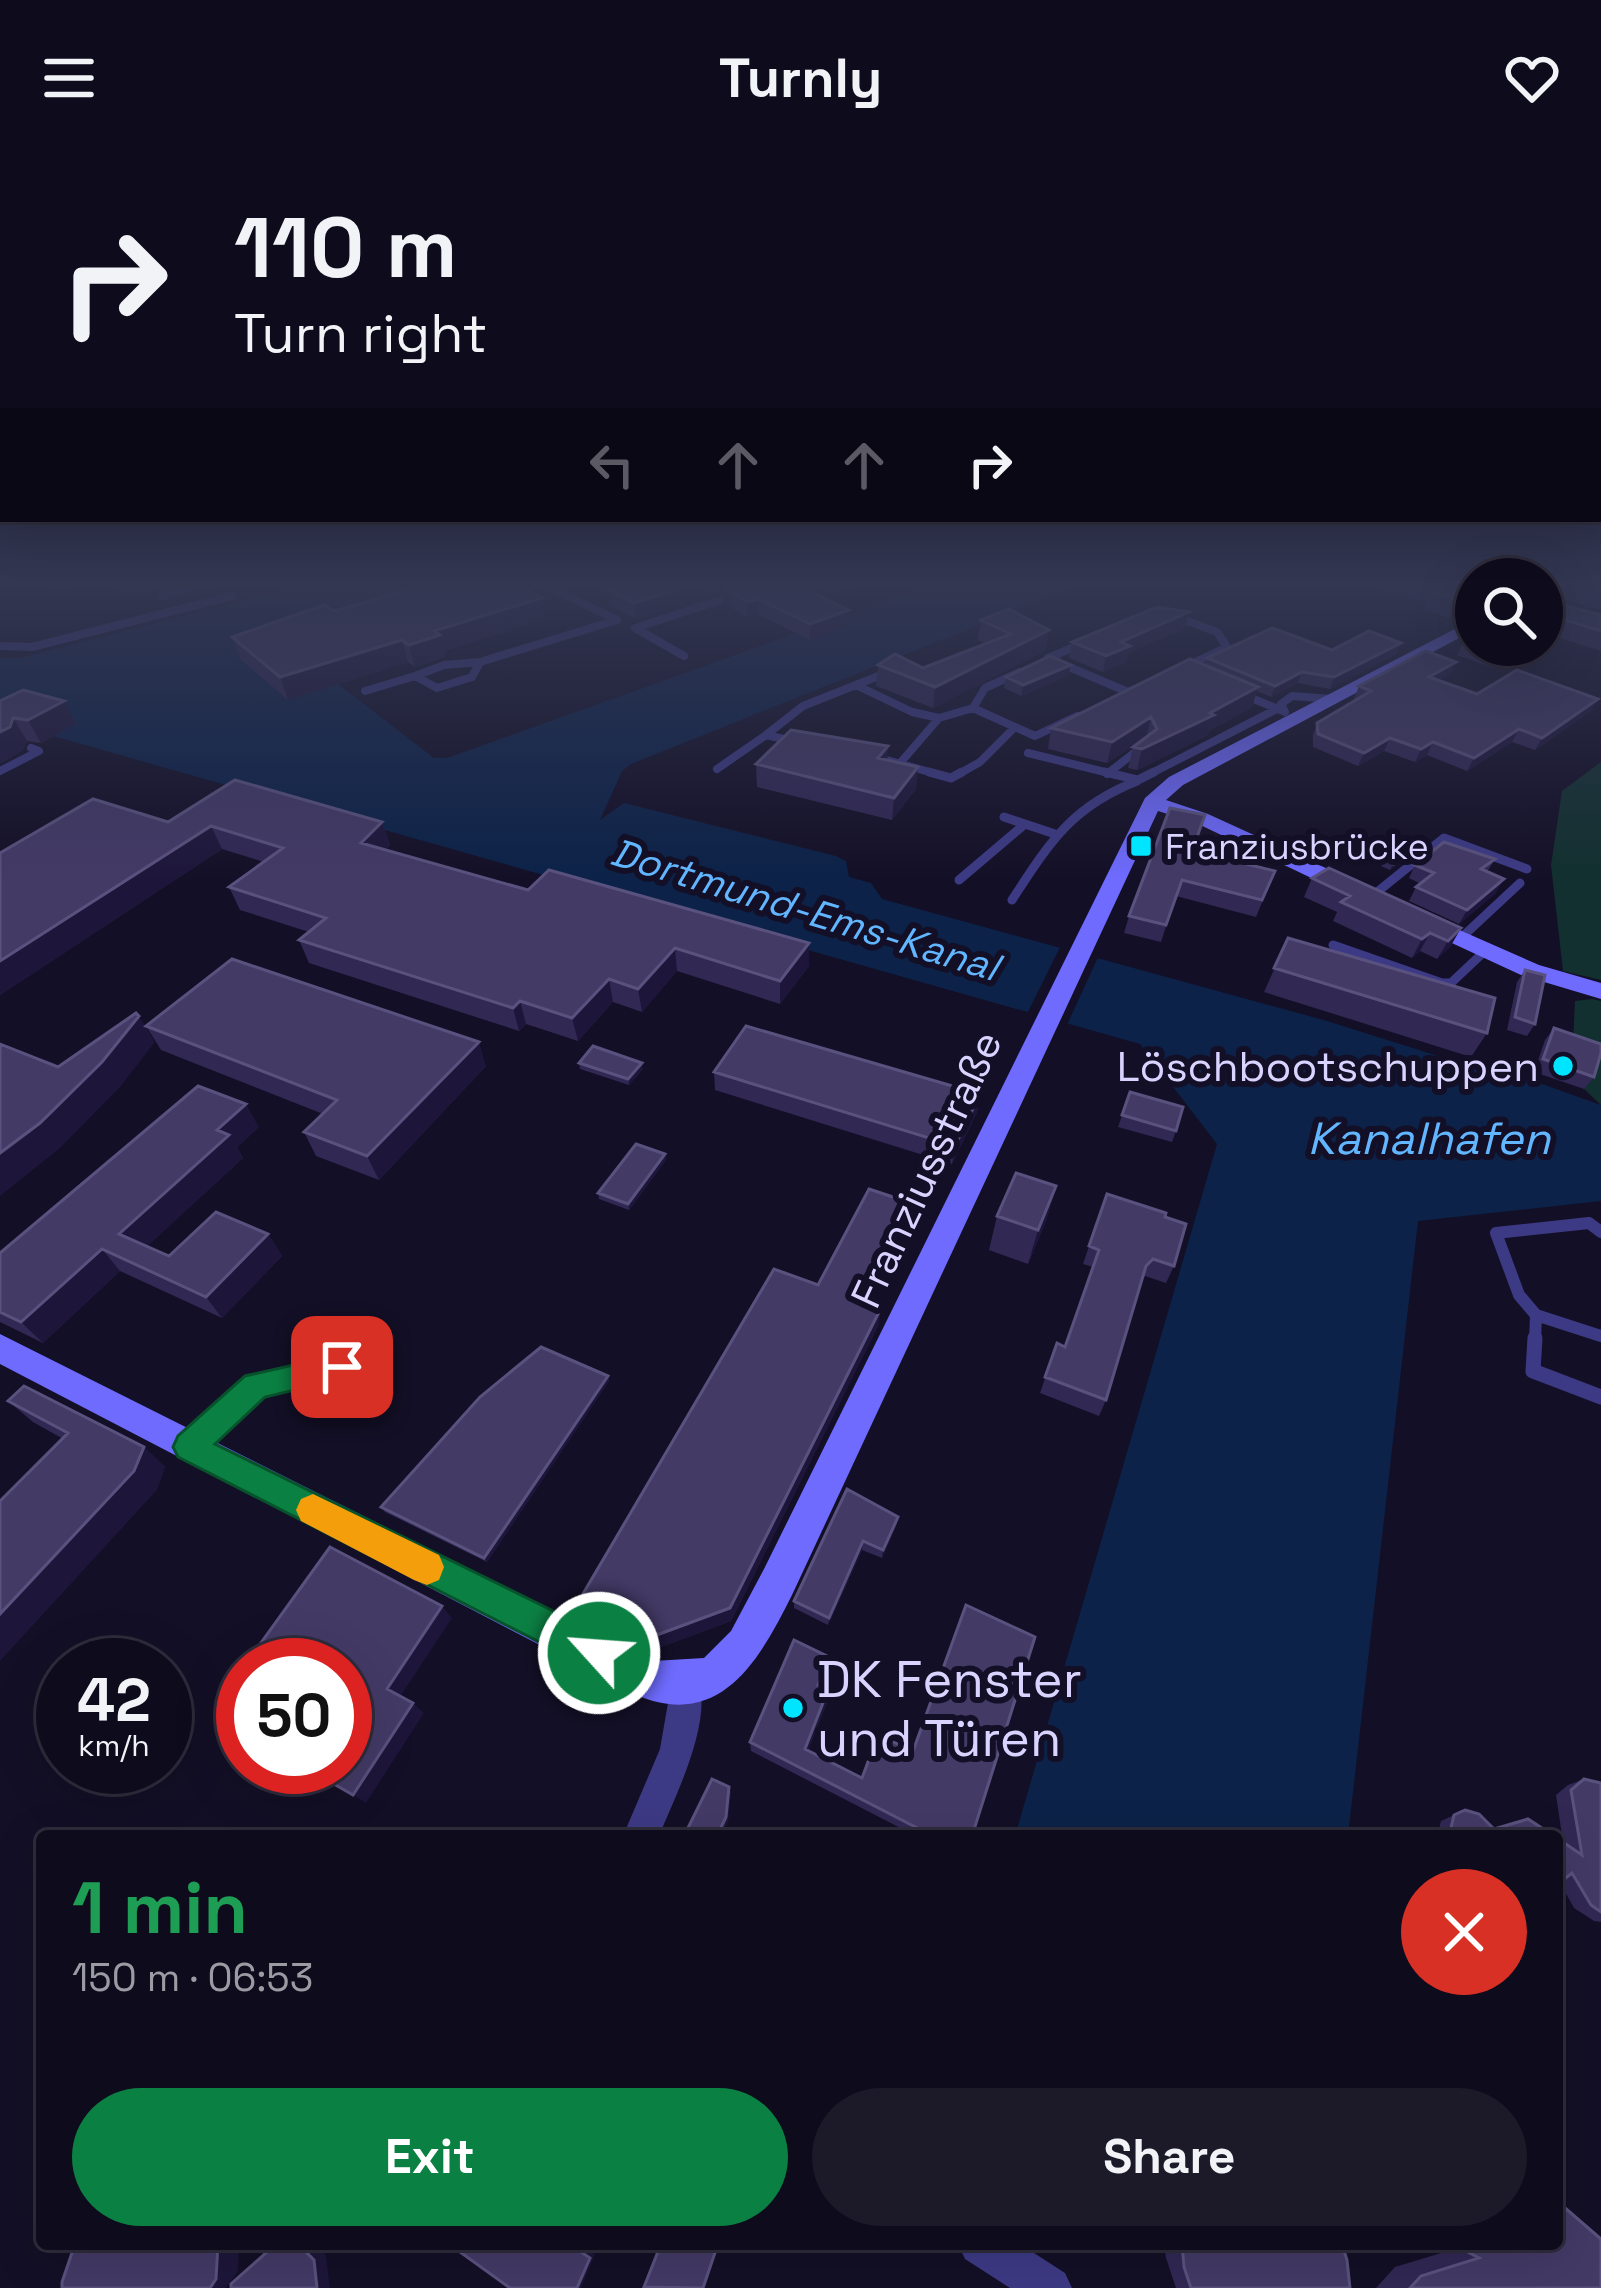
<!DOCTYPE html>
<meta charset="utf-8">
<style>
:root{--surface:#0e0b1c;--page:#1c1929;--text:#f1f3f6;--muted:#9b9ba3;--line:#2e2b3b;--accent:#0b8043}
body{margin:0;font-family:"Space Grotesk",sans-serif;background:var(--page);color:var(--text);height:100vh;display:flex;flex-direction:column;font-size:45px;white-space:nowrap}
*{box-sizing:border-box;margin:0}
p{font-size:39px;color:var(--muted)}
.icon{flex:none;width:66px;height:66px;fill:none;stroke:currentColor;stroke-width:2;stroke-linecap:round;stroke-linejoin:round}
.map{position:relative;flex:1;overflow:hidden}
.sheet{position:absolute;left:36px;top:1674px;width:1527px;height:420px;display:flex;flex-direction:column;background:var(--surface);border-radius:12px;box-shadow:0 12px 48px #0002,0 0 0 3px var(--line)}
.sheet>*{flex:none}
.hud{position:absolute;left:0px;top:0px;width:1602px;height:366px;box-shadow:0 12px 48px #0002,0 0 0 3px var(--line);background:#0e0b1c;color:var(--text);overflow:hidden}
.buttons{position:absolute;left:1455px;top:402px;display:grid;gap:24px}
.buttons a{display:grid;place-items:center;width:108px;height:108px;border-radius:50%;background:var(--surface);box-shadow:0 12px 48px #0002,0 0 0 3px var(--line);font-size:60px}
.speed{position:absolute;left:36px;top:1482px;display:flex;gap:24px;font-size:60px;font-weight:700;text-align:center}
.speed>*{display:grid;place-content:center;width:156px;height:156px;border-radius:50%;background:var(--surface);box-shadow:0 12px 48px #0002,0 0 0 3px var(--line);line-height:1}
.speed small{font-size:30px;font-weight:400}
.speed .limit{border:18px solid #d22;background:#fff;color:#111}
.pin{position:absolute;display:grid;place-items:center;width:102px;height:102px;color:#fff;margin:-51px;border-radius:24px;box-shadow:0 6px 18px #0006}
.me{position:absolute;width:132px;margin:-66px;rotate:296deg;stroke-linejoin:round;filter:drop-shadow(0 0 9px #0008)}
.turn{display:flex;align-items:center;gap:42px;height:252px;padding:0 36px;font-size:54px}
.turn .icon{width:156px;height:156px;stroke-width:2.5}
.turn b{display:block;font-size:84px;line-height:102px}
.lanes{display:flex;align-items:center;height:114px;padding:0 36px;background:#0003;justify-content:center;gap:60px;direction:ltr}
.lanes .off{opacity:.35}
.round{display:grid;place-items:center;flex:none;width:126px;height:126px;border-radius:63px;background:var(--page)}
.head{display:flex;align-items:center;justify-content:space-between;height:204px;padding:0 36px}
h1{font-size:72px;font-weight:700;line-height:90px;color:#1e9e55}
.cta{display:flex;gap:24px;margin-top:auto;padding:24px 36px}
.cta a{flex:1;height:138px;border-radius:72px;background:var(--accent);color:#fff;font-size:48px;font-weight:700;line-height:138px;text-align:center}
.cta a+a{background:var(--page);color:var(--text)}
header{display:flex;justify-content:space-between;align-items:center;height:156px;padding:0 36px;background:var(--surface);font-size:54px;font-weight:700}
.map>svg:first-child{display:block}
.green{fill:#12302f}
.water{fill:#0c2248}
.pier{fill:#130f26}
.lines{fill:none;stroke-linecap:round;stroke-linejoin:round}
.lane-far3{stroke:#3d3a85;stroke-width:8}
.lane-far2{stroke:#3d3a85;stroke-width:9}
.lane-far1{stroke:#3d3a85;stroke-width:12}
.lane{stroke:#3d3a85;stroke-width:15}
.street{fill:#3d3a85;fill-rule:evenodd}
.secondary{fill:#6f6bff;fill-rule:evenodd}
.wall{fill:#312854}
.shaded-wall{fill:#1d163a}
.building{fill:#433a66;stroke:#5a527e;stroke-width:3}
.route{fill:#0b8043;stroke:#07532c;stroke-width:3}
.slow{fill:#f59e0b}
.poi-dot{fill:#00e5ff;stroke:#130f26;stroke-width:4.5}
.labels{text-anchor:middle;stroke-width:12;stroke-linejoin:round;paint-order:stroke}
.far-poi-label{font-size:36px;fill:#d9d4ff;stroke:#130f26;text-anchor:start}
.far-water-label{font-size:39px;font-style:italic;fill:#62b6ff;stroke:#130f26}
.poi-label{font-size:42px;fill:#d9d4ff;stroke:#130f26;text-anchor:end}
.street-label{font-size:42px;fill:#d9d4ff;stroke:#130f26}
.water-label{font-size:45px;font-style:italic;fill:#62b6ff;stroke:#130f26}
.near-poi-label{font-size:51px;fill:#d9d4ff;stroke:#130f26;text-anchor:start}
</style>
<header><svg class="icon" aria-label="menu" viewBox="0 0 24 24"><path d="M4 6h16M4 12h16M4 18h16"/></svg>Turnly<svg class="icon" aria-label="heart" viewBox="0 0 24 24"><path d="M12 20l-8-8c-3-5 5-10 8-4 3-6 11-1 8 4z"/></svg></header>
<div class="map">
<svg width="1601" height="2132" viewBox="0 0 1601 2132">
<rect width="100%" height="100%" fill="#130f26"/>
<path class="green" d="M1601 606V824L1563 815 1551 709 1562 635Z
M1592 843 1601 845V949L1584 933 1592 905 1573 886 1575 845Z"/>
<path class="water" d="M317 426H469L288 544 338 528 434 602H447L940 426H1086L631 608 622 615 600 664 624 647 836 700 846 705 849 721 871 727 882 743 1327 865 1492 917 1495 911 1601 949V1045L1418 1065 1348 1680H1015L1217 988 1140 888 0 565V502H20Z"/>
<path class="pier" d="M1062 787 1100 797 1066 871 1026 860Z"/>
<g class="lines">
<path class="lane-far3" d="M539 426 617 464
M55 430 67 426
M162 440 207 426
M1172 459 1217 476 1227 491 1185 511
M1086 486 1048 502 1128 536 1142 531
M0 490 32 491 232 440
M684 500 635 472 727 442
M480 506 472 521 437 532 415 520 444 509Z
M480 506 617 464
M1020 516 985 532 973 552 1035 580 1077 560
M856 529 912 556 939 562
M365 535 415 520
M1239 537 1283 555
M1285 556 1281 548 1292 540 1332 543
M797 586 766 579 803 550 886 517
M1028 597 1117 619
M876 601 940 619
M901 606 939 562 973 552
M717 613 766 579
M0 615 39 595 31 592
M1107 618 1143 590
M957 619 980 606 1015 571
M1148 619 1277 553"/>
<path class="lane-far2" d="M929 616 951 622 962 616
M1105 616 1138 624 1154 616
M1004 661 1025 668
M959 724 1025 668 1055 678
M1371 741 1444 682 1527 713
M1012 744C1050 686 1071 651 1137 625
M1461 782 1520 727
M1333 789 1442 827H1451L1486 794"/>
<path class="lane-far1" d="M1536 1159 1519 1139 1496 1077 1589 1067 1601 1076
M1535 1185 1536 1159 1601 1180"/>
<path class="lane" d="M1535 1182 1533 1215 1601 1241
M193 1287 256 1230 342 1211"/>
<path class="street" d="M685 1514 697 1518C715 1563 676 1638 659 1680H623L660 1593 673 1518Z
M958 2088H1020L1065 2117 1072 2132H1010L965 2103Z"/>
<path class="secondary" d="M1476 462V473L1183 629 1166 644 1208 658 1365 730V740H1349L1194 666 1158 655 792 1439C760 1503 721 1575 636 1539L0 1208V1178L653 1505 704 1502 731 1475 764 1413 1145 642 1169 621Z
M1423 758 1539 809 1601 827V843L1521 819 1415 770 1412 765Z"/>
</g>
<path class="wall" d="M110 426H158L160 432 131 443Z
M635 426H879L856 431 824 442 849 454 848 470 810 484 759 459 747 462 731 451 724 452 723 436 726 434 636 463 611 450 609 434Z
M1379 426H1476L1449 462 1423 454 1427 447 1376 432Z
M1569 426H1601V454L1561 442Z
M542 442 545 463 444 495 445 501 415 511 408 506 288 544 240 503 232 481 334 455Z
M1548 445 1601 459V495L1550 479Z
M1189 456 1185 472 1128 497 1126 506 1103 516 1069 502 1072 486Z
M981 464 1046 494 933 552 876 530 878 509 923 512 986 488 978 484Z
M1476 476V489H1533L1494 512 1457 499 1466 482Z
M1332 494 1396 498 1330 533 1298 527 1271 541 1257 535 1252 551 1209 575 1208 579 1137 614 1128 612 1133 591 1141 585 1107 607 1048 593 1051 572 1205 509 1207 502Z
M1071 509 1068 520 1021 540 1004 532 1006 521Z
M1450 519 1439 524 1477 538 1591 555 1535 594 1512 586 1467 615 1427 599 1415 606 1384 595 1358 610 1313 591V579L1317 567 1357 544 1354 543 1359 530Z
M0 545H64L76 568 41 587 27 585 23 594 0 608Z
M756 608 916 633 892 664 757 631Z
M168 666H382L390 689 385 694 528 734 809 787V810L780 848 677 815 642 856 613 846 578 885 526 868 519 875 309 807 299 784 309 776 240 754 229 731 264 706 222 693 0 839V697Z
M1418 692 1390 714 1381 710 1384 704Z
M1193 695 1275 715 1256 761 1176 740 1161 786 1124 777 1129 760Z
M1495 703 1487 716 1496 737 1459 768 1409 745 1416 731 1421 728 1409 722 1415 709Z
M1312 722 1461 772 1450 791 1437 803 1420 795 1412 802 1333 765 1337 756 1304 741Z
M1288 782 1487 877 1471 901 1264 836Z
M1525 814 1535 868 1527 880 1507 874 1517 826Z
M146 870 486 910 379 1024 316 1000 304 976 323 958 161 894Z
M1554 872 1594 921 1584 933 1534 916 1545 884Z
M579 907 643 913 629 929 580 913Z
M714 916 980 938 977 956 952 1008 715 934Z
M1130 936 1176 975 1172 986 1118 971Z
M259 971 237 991 243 1002 147 1090 169 1100 268 1078 282 1100 222 1162 120 1115 43 1187 0 1166V1097Z
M665 998 666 1004 629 1054 599 1043 598 1037Z
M1056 1030 1046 1065 1028 1108 989 1094 997 1060Z
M1107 1038 1165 1061 1174 1110 1166 1127 1145 1120 1142 1123 1106 1244 1099 1260 1040 1237 1057 1187 1065 1190 1093 1111 1083 1108Z
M905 1064 866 1146 879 1168 731 1465 658 1492 585 1455 580 1443 818 1129Z
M608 1220 609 1225 487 1406 385 1356 381 1351Z
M8 1245 144 1291 165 1311 156 1335 33 1266Z
M847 1333 898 1361 896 1370 882 1402 862 1394 828 1469 794 1452V1445Z
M829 1511 821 1531 828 1534V1544L808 1594 862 1622 913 1595 972 1680H916L751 1595 750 1586Z
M1584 1623 1601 1627V1766L1594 1765 1574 1752 1560 1727 1563 1686 1556 1639 1568 1629Z
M1465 1654 1494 1673 1554 1680H1439L1438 1677 1441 1665Z
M1164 2088H1342L1350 2132H1176L1166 2102Z
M1439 2088H1557L1601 2132H1376L1395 2111 1451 2094Z"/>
<path class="shaded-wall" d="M130 426H158L160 432 131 443 124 429Z
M702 426H727L728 434 636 463 634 447Z
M825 426H879L856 431 805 449V433Z
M1476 433V446L1449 462 1458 444Z
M731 435V451L724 452 723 436Z
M542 442 545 463 444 495 445 501 415 511 409 489 434 475Z
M758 443 759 459 747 462V446Z
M849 454 848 470 810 484V468Z
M1189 456 1185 472 1128 497 1126 506 1103 516 1106 500 1121 486Z
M1559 462 1550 479 1542 484V472Z
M1049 474 1046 494 933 552 935 531Z
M402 484 408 506 288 544 280 521Z
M1401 487 1396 498 1330 533 1334 521Z
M1512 489H1533L1494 512 1503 494Z
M1456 506 1450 519 1423 533 1429 521Z
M1071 509 1068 520 1021 540 1023 529Z
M1302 516 1298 527 1271 541 1275 530Z
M1258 531 1252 551 1209 575 1208 579 1137 614 1142 593Z
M1598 543 1591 555 1535 594 1542 582Z
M64 545 76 568 41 587 28 564Z
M1151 561 1146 582 1107 607 1112 586Z
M13 562 27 585 23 594 0 608V576Z
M1519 573 1512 586 1467 615 1474 602Z
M1390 582 1384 595 1358 610 1364 597Z
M1433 586 1427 599 1415 606 1421 593Z
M888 590 887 612 878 602Z
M918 611 916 633 892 664 894 642Z
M382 666 390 689 369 710 361 687Z
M211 670 222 693 0 839V805Z
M1421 686 1418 692 1390 714 1393 708Z
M1504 723 1496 737 1459 768 1467 754Z
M1461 772 1450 791 1437 803 1448 785Z
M1430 777 1420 795 1412 802 1422 783Z
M809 787V810L780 848V825Z
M675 792 677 815 642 856 638 833Z
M609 823 613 846 578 885 572 862Z
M520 845 526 868 519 875 513 852Z
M139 860 155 886 120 931 60 992 0 1040V997Z
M479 886 486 910 379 1024 367 1000Z
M642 907 643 913 629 929 628 923Z
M980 938 977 956 952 1008 955 990Z
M246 948 259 971 237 991 243 1002 137 1100 119 1078 217 974Z
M665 998 666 1004 629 1054 628 1048Z
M1056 1030 1046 1065 1028 1108 1038 1074Z
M908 1046 905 1064 858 1161 860 1144Z
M268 1078 282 1100 222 1162 206 1141Z
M102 1093 120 1115 43 1187 21 1166Z
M881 1152 879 1168 731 1465 658 1492 654 1480Z
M608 1220 609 1225 487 1406 484 1402Z
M144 1291 165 1311 156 1335 0 1505V1458Z
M898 1361 896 1370 882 1402 883 1394Z
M863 1385 862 1394 828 1469 829 1462Z
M442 1450 452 1462 398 1544 387 1533Z
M829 1501V1511L817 1539 818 1529Z
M828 1534V1544L805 1601V1593Z
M413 1547 424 1557 366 1647 353 1639Z
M729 1631 731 1637 728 1666 721 1680H717Z
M218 2088H239L238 2115 226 2132H210Z
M298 2088H315L326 2100 330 2132H317Z
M569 2088H581L595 2098 581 2132H577Z"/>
<path class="building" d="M436 426H514L542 442 434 475 440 479 409 489 402 484 280 521 232 481 324 449 334 455Z
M635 426H702L634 447 609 434Z
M732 426H825L805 433 849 454 810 468 758 443 747 446 731 435 723 436 734 429Z
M1428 426H1476V433L1458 444 1431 436 1442 430Z
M1573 426H1601V435Z
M1542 439 1548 445 1601 459V475L1559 462 1542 472Z
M1157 451 1189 456 1121 486 1130 490 1106 500 1072 486Z
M1009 453 1049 474 935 531 878 509 895 498 923 512 1011 478 981 464Z
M1272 472 1332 494 1369 475 1401 487 1334 521 1302 516 1275 530 1207 502Z
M1476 476V485L1466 482Z
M1487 489H1512L1503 494Z
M1426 495 1456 506 1429 521 1477 538 1517 514 1598 543 1542 582 1519 573 1474 602 1433 586 1421 593 1390 582 1364 597 1318 578 1317 567 1371 535 1359 530Z
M1050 500 1071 509 1023 529 1006 521Z
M1190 503 1258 531 1210 557 1214 559 1142 593 1133 591 1157 573 1151 561 1112 586 1051 572Z
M23 534 64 545 28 564 13 562 10 571 0 576V545Z
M791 574 888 590 878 602 918 611 894 642 756 608Z
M235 624 382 666 361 687 528 734 549 714 809 787 780 825 675 792 638 833 609 823 572 862 520 845 513 852 299 784 326 762 229 731 283 692 211 670 0 805V697L93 643 168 666Z
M1170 652 1205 659 1192 695 1275 715 1262 744 1182 724 1166 769 1129 760Z
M1421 686 1393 708 1384 704 1405 688Z
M1444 686 1495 703 1481 713 1504 723 1467 754 1416 731 1434 717 1415 709Z
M1329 712 1461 772 1448 785 1430 777 1422 783 1341 746 1350 740 1312 722Z
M1288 782 1495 842 1487 877 1274 812Z
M232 803 479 886 367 1000 304 976 337 944 146 870Z
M1525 814 1545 819 1535 868 1515 861Z
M136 857 139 860 102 906 40 967 0 997V888L58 911Z
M746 870 980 938 955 990 714 916Z
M1554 872 1601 888V897L1594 921 1543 903Z
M593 890 642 907 628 923 579 907Z
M198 930 246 948 217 974 229 979 119 1078 169 1100 216 1056 268 1078 206 1141 102 1093 21 1166 0 1156V1097Z
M1130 936 1183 951 1176 975 1122 959Z
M636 988 665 998 628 1048 598 1037Z
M1016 1017 1056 1030 1038 1074 997 1060Z
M869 1033 908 1046 860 1144 881 1152 730 1452 654 1480 580 1443 774 1113 818 1129Z
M1107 1038 1166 1057 1165 1061 1186 1068 1174 1110 1153 1103 1146 1110 1106 1244 1045 1221 1057 1187 1065 1191 1099 1094 1089 1090Z
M541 1191 608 1220 484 1402 381 1351 480 1241Z
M24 1230 144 1291 134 1315 0 1458V1345L68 1277 8 1245Z
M847 1333 898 1361 883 1394 863 1385 829 1462 794 1445Z
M330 1391 442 1450 387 1533 413 1547 353 1639 308 1613 310 1611H345V1509H245Z
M966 1449 1035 1481 972 1680H933L750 1586 794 1484 829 1501 818 1529 828 1534 805 1593 862 1622 878 1579 913 1595Z
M243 1512V1557L219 1545Z
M712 1623 729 1631 726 1661 717 1680H684Z
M1584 1623 1601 1627V1756L1591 1749 1572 1717 1557 1729V1682L1582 1699 1571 1634Z
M1465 1654 1479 1658 1494 1673 1528 1663 1554 1680H1454L1451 1672 1454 1659Z
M1557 2045 1601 2083V2132H1410L1421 2120 1479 2102 1453 2088H1557Z
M75 2088H218L216 2123 210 2132H62V2126Z
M298 2088 314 2104 317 2132H231V2128L275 2089Z
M449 2088H569L590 2102 577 2132H510Z
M661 2088H718L703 2132 644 2131Z
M1182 2088H1342L1347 2104 1350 2132H1191L1184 2111Z"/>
<linearGradient id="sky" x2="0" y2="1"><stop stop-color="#0a0815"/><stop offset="0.59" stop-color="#333752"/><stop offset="1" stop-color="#333752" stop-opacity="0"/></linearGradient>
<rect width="1601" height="725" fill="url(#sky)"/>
<path class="route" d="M342 1198 353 1202 357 1211 353 1220 265 1241 215 1288 612 1484 617 1497 612 1510 599 1516 586 1510 178 1301 173 1291 178 1280 245 1220Z"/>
<path class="slow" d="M313 1338 439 1399 444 1411 439 1424 427 1429 414 1424 301 1365 296 1354 301 1343Z"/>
<g class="poi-dot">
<rect x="1129" y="678" width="24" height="24" rx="6"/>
<circle cx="1563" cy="910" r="12"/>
<circle cx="793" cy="1552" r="12"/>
</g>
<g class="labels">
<g class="far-poi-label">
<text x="1165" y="703">Franziusbrücke</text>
</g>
<g class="far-water-label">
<text transform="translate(805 753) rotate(17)" y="14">Dortmund-Ems-Kanal</text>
</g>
<g class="poi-label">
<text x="1539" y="925">Löschbootschuppen</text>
</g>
<g class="street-label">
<text transform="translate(926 1013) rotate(-65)" y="15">Franziusstraße</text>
</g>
<g class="water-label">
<text x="1429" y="998">Kanalhafen</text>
</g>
<g class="near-poi-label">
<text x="817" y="1541">DK Fenster<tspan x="817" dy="59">und Türen</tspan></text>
</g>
</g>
</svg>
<div class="buttons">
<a><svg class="icon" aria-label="search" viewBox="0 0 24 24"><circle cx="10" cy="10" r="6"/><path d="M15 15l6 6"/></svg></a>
</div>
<div class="speed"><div>42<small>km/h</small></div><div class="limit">50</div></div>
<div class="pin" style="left:342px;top:1211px;background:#d93025"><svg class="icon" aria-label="arrive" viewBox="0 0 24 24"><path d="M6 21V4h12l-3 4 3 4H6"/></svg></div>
<svg class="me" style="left:599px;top:1497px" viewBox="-20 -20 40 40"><circle r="17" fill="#0b8043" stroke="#fff" stroke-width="3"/><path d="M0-11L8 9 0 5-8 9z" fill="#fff"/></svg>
<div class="hud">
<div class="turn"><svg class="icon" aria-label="right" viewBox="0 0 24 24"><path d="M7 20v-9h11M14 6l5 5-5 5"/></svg><div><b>110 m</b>Turn right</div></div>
<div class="lanes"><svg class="icon off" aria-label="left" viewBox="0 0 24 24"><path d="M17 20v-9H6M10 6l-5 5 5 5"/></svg><svg class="icon off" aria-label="ahead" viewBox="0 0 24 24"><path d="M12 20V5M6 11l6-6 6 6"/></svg><svg class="icon off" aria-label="ahead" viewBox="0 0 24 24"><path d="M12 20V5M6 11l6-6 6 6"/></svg><svg class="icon" aria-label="right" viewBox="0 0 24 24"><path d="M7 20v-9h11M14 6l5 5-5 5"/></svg></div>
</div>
<section class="sheet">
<div class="head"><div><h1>1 min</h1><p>150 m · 06:53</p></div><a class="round" style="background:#d93025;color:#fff"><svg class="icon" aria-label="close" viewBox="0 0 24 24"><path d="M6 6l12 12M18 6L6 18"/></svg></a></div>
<div class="cta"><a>Exit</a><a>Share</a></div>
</section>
</div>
